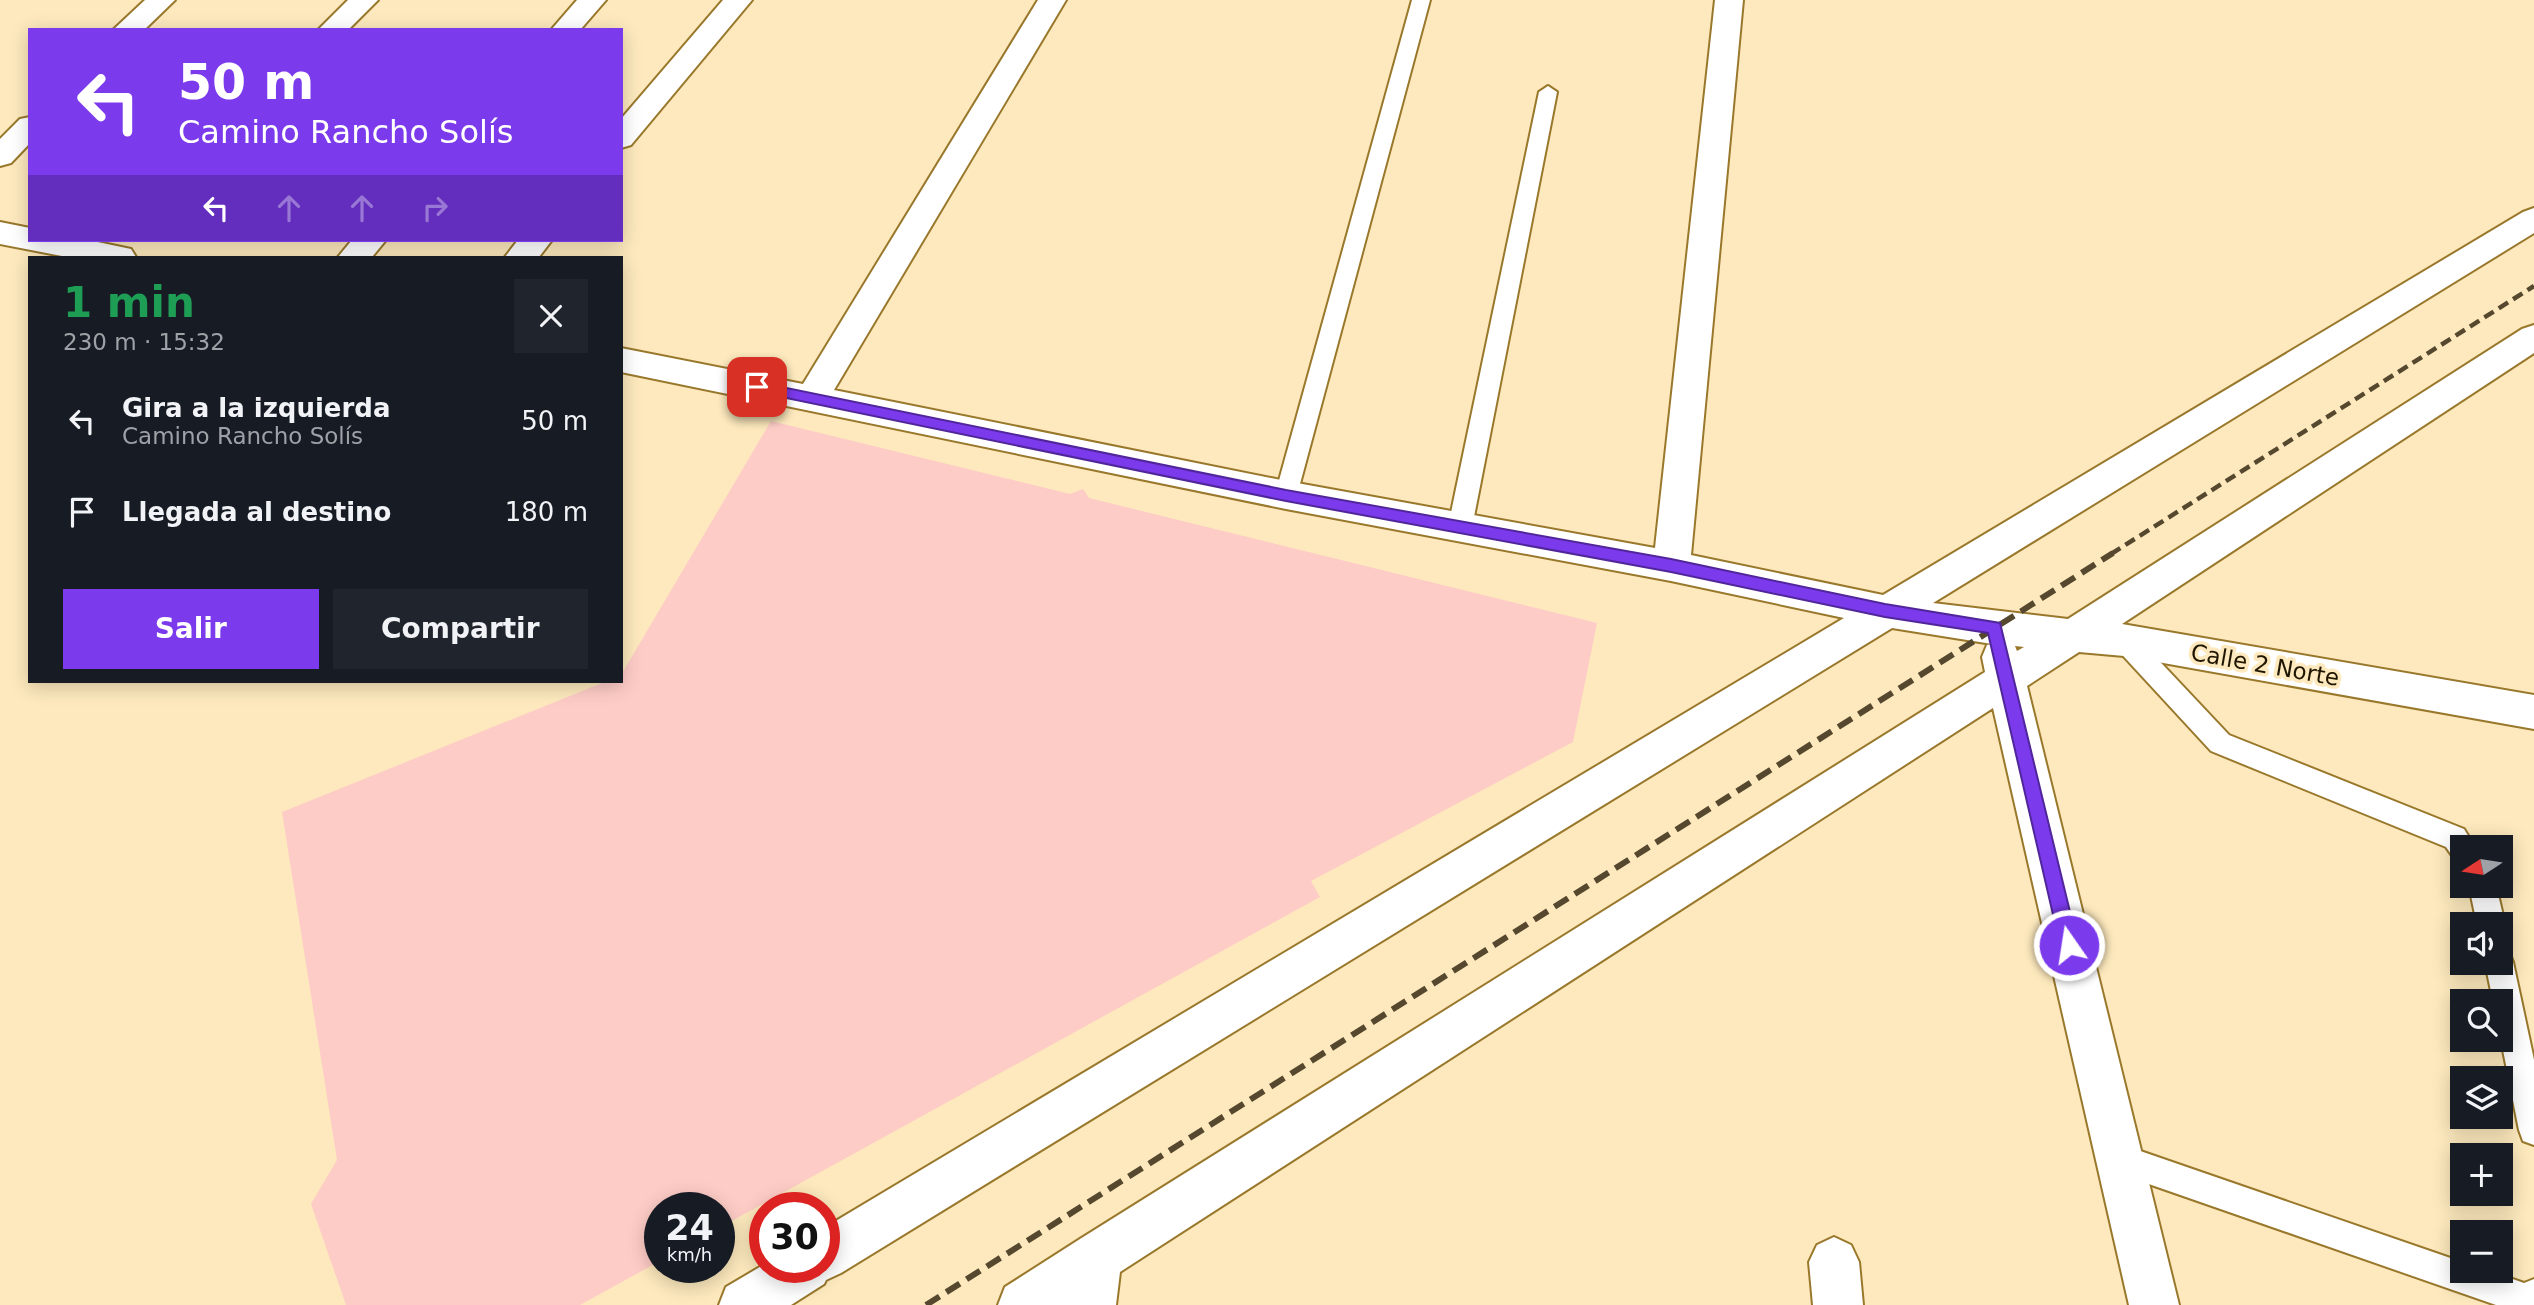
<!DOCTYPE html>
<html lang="es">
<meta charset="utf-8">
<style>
:root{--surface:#171b24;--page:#20242c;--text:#f1f3f6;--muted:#9ea1a6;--accent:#7c3aed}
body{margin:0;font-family:"DejaVu Sans",sans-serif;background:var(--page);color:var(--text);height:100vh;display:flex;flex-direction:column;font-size:26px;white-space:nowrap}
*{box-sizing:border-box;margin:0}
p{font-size:23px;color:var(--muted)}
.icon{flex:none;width:38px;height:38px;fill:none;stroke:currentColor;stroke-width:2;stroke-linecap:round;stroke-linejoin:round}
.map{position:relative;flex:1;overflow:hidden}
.drawer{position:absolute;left:28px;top:256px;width:595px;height:427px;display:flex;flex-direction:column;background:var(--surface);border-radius:0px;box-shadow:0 4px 18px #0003}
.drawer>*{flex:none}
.top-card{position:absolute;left:28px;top:28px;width:595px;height:214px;border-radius:0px;box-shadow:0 4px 18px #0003;background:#7c3aed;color:#fff;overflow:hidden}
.needle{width:46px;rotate:258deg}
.fabs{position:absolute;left:2450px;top:835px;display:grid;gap:14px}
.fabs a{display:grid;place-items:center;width:63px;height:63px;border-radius:0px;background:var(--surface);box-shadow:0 4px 18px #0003;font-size:35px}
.speed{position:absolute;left:644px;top:1192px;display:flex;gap:14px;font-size:35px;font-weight:700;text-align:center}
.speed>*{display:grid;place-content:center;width:91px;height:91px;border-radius:50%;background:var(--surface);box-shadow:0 4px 18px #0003;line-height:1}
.speed small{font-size:18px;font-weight:400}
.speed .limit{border:10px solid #d22;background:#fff;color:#111}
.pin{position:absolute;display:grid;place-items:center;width:60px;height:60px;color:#fff;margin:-30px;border-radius:14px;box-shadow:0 4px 10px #0006}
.me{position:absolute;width:77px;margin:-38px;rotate:347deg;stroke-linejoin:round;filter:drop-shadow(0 0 5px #0008)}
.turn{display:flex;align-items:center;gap:24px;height:147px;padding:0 35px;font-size:32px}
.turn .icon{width:91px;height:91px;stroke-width:2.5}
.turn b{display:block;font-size:49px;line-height:60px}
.lanes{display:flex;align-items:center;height:66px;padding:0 35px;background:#0003;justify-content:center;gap:35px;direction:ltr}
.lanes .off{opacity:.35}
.round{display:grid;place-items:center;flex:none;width:74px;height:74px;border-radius:0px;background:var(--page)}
.head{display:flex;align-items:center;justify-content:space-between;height:119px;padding:0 35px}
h1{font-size:42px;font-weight:800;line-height:52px;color:#1e9e55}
.action{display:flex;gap:14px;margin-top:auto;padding:14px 35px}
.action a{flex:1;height:80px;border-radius:0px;background:var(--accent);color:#fff;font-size:28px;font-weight:800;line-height:80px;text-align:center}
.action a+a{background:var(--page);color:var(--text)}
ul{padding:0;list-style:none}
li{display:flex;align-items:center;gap:21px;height:91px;padding:0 35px}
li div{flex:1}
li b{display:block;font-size:26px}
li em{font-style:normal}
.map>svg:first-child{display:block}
.green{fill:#feccc6}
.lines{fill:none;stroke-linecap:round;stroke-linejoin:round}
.service-casing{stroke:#99782c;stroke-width:4}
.minor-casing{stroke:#99782c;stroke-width:4}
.service{fill:#fff;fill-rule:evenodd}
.minor{fill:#fff;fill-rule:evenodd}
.rail-far1{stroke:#55482e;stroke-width:4.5;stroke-dasharray:11 6;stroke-linecap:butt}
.rail{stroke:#55482e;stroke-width:6;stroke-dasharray:16 8;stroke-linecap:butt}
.route{fill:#7c3aed;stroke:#51269a;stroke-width:2}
.labels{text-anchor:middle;stroke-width:7;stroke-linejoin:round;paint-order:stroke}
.street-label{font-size:23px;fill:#1f1501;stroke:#fde9bd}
</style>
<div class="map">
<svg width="2534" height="1305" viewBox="0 0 2534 1305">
<rect width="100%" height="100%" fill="#fde9bd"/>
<path class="green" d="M771 421 1070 494 1083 489 1089 498 1597 623 1573 742 1311 881 1320 897 719 1228V1208H660V1261L580 1305H346L311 1204 337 1160 282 812 607 681H621V675Z"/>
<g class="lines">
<defs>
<path id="service" d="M1412 0H1430L1297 495 1294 501 1286 504 1278 501 1275 495Z
M1548 86 1557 92 1472 527 1468 534 1460 536 1452 534 1448 527 1539 92Z
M2124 630 2133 633 2229 735 2464 829 2475 847H2462V860L2453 857 2446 847 2211 751 2115 647 2112 640 2115 633Z
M2469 886H2496L2505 924 2501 933V924H2477Z
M2501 949 2509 952 2513 962 2534 1060V1145L2523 1141 2519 1130 2501 1040V1001H2493L2485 962H2501Z
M2120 1144 2462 1262V1270H2487L2524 1283 2534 1279V1305H2496L2120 1174 2109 1170 2105 1159 2109 1148Z"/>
<path id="minor" d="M145 0H175L144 30H113Z
M348 0H378L348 30H318Z
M577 0H606L580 30H551Z
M723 0H752L631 145 621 148V119Z
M1038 0H1066L834 390 1286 481 1655 548 1715 0H1743L1691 555 1883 595 2523 212 2534 208V233L1933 603 2068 619 2522 329 2534 325V353L2122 624 2534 695V729L2124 656 2079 652 2027 686 2179 1305H2129L1993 708 1120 1272 1116 1305H998L1005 1287 1080 1239 1985 672 1982 657 1987 645 1992 644 1892 628 841 1273 826 1280 824 1284 791 1305H719L726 1287 765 1264V1267H824V1228L1844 618 1671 581 1286 509 621 372V348L803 384ZM2015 646 2024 647 2017 651Z
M30 117V143L11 163 0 166V139L20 119Z
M0 222 30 228V240H88L131 249 136 257H67L0 244Z
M352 240H386L372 257H338Z
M518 240H552L539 257H505Z
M1834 1237 1851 1245 1859 1262 1863 1305H1813L1809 1262 1817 1245Z"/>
</defs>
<use href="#service" class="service-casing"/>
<use href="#minor" class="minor-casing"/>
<use href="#service" class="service"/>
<use href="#minor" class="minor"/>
<path class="rail-far1" d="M2111 554 2534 286"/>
<path class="rail" d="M926 1305 2113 553"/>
</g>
<path class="route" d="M757 382 1286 490 1671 559 1885 604 2000 623 2078 945 2075 951 2069 954 2063 951 2060 945 1988 633 1885 617 1671 572 1286 501 752 391 750 387Z"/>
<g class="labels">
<g class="street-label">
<text transform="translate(2265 665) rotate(10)" y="8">Calle 2 Norte</text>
</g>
</g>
</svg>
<div class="fabs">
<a><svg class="needle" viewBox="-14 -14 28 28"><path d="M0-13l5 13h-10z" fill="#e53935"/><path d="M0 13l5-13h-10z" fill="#9ea1a6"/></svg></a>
<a><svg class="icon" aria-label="sound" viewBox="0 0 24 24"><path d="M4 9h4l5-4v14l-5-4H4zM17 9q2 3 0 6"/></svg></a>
<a><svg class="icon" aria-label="search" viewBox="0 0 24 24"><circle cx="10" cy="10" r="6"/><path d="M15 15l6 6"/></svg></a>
<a><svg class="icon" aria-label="layers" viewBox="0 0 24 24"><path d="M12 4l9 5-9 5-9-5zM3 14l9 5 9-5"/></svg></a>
<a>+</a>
<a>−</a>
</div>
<div class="speed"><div>24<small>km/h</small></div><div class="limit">30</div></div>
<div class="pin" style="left:757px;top:387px;background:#d93025"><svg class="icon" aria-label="arrive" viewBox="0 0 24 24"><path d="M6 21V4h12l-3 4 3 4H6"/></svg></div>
<svg class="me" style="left:2069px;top:945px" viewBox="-20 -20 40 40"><circle r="17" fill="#7c3aed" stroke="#fff" stroke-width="3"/><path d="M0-11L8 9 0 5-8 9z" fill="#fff"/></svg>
<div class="top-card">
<div class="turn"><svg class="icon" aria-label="left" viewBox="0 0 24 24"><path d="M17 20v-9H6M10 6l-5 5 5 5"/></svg><div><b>50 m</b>Camino Rancho Solís</div></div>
<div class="lanes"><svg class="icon" aria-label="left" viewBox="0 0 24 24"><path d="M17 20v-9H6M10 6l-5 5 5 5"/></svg><svg class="icon off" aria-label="ahead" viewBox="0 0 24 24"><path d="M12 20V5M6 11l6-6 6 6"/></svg><svg class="icon off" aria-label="ahead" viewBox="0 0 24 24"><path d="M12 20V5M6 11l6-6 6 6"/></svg><svg class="icon off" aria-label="right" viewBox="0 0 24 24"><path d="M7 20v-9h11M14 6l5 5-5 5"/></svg></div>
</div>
<section class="drawer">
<div class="head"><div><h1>1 min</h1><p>230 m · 15:32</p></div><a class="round"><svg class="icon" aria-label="close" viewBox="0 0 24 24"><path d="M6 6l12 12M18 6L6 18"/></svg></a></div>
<ul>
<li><svg class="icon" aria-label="left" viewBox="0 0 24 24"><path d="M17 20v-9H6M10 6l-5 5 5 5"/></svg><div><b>Gira a la izquierda</b><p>Camino Rancho Solís</p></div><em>50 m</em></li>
<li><svg class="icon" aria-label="arrive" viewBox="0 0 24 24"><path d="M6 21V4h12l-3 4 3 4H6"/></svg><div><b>Llegada al destino</b></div><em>180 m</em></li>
</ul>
<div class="action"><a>Salir</a><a>Compartir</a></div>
</section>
</div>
